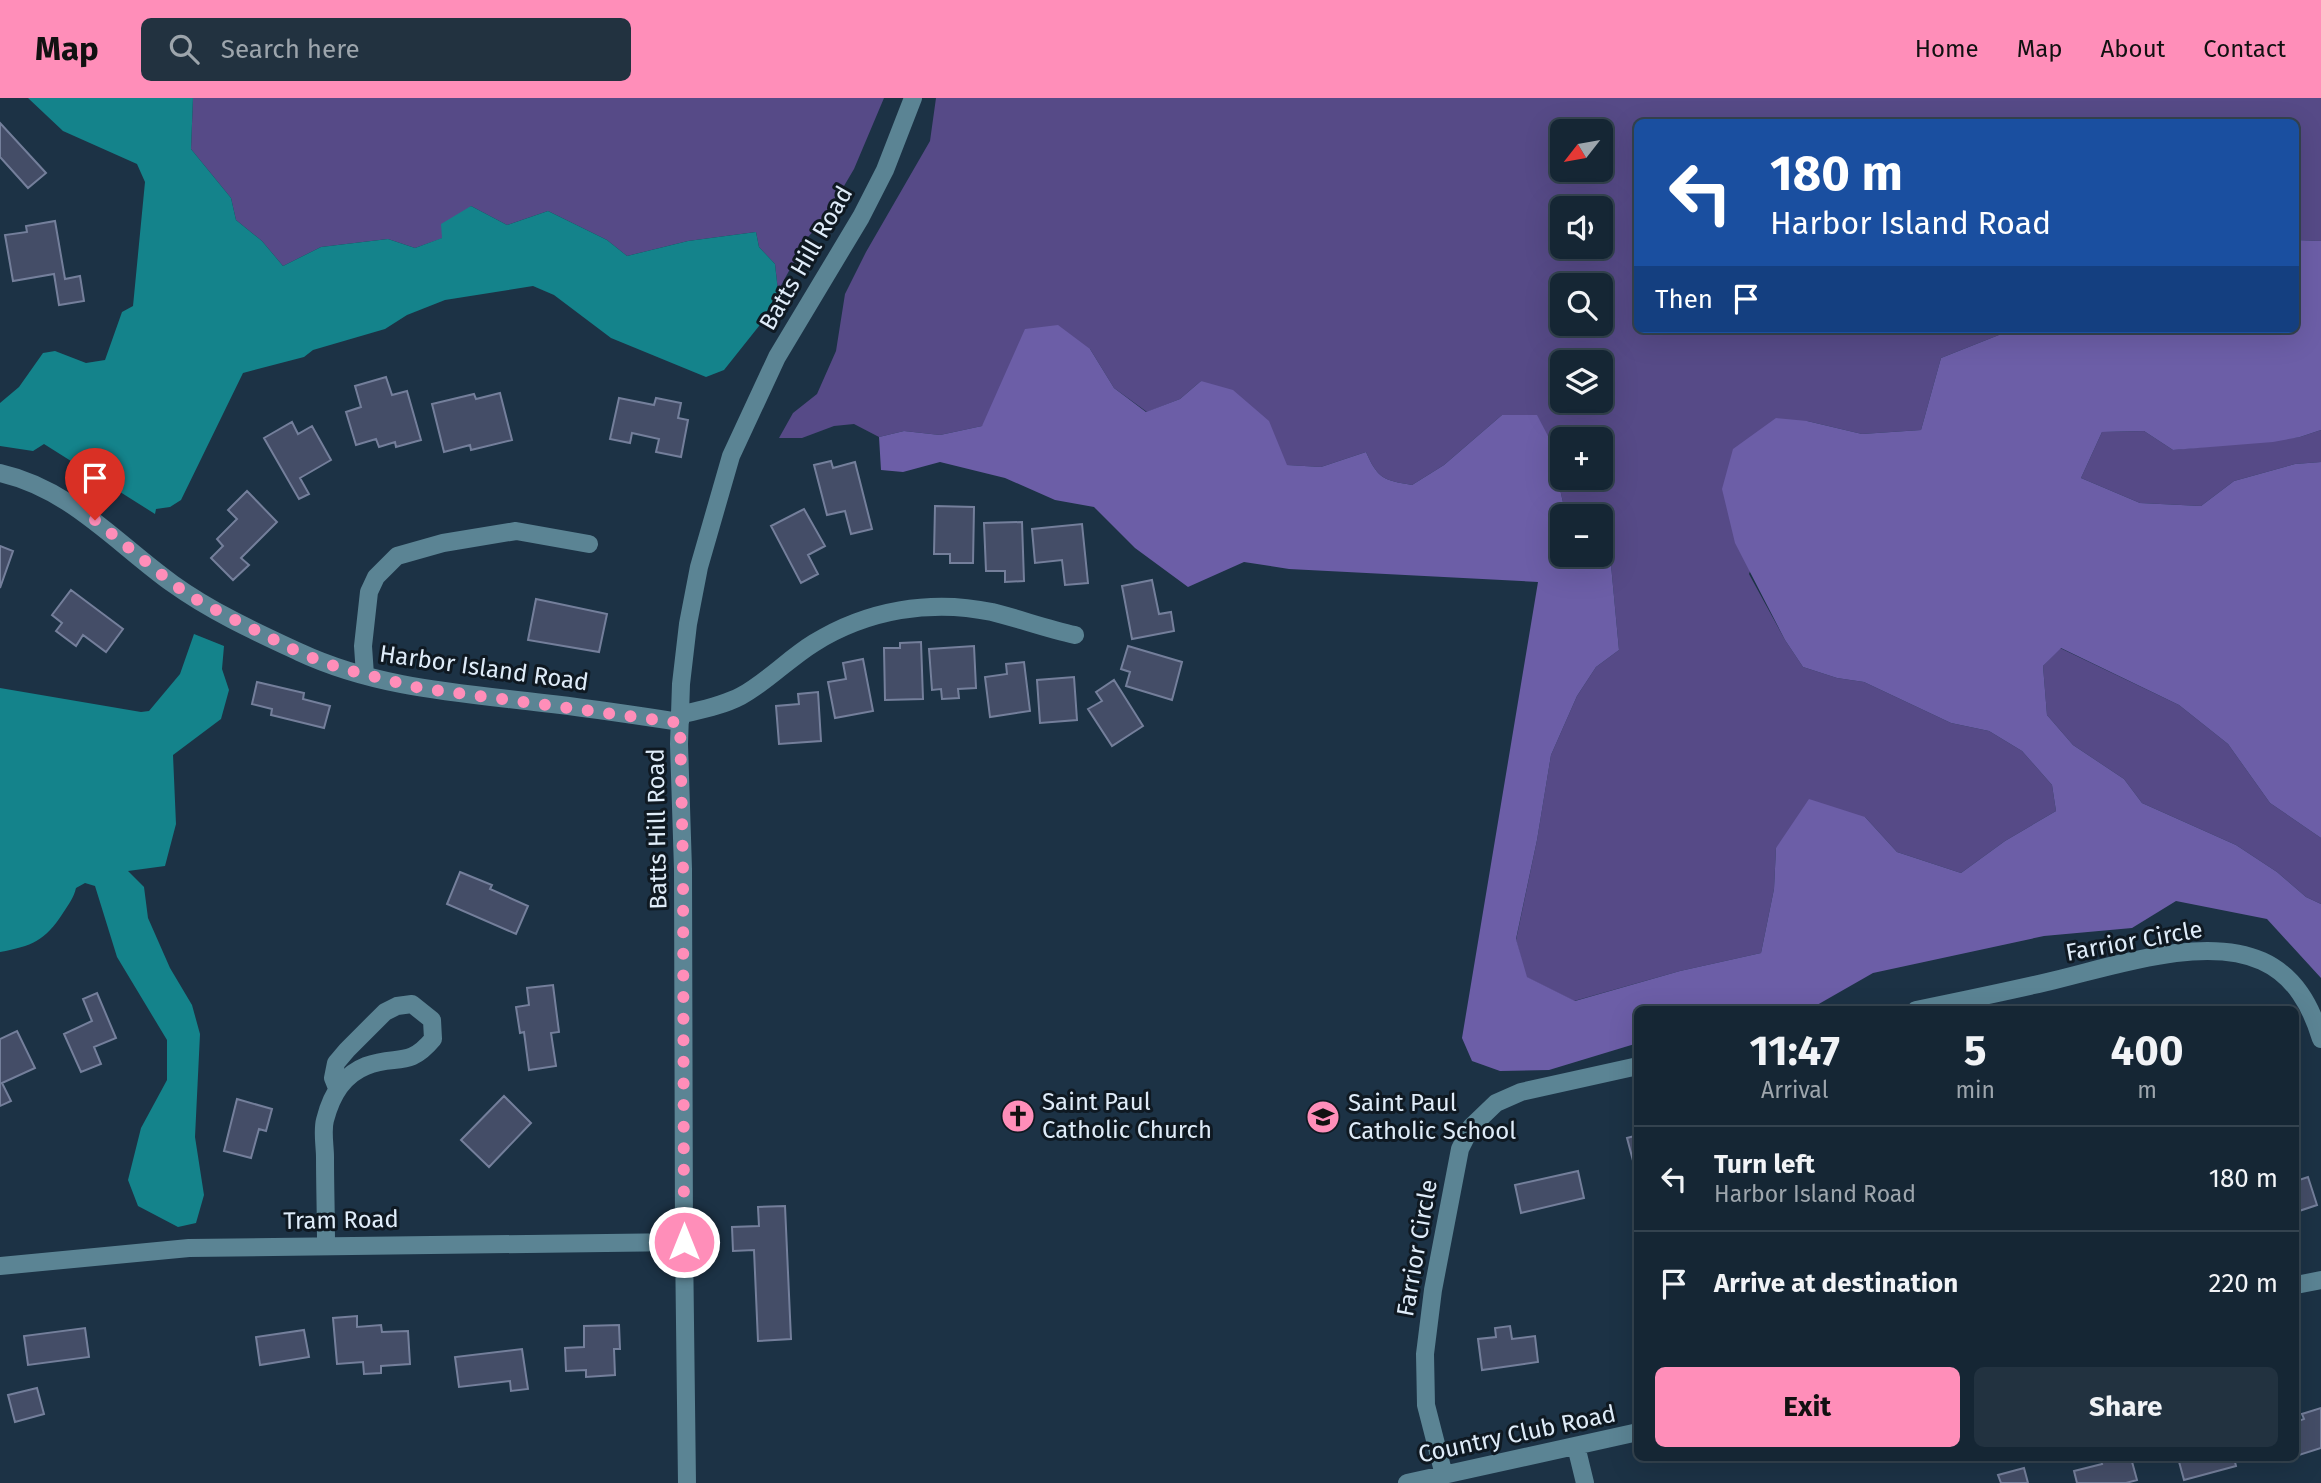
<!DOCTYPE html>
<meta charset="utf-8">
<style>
:root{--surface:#152634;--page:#223240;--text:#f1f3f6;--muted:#9da5ac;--line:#34434f;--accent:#ff8eb9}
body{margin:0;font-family:"Fira Sans",sans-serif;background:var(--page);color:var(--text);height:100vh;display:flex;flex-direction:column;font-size:26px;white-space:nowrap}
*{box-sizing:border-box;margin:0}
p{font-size:23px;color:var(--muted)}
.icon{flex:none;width:38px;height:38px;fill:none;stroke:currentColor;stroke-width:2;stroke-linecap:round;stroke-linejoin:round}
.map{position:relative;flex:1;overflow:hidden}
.details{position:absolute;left:1634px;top:908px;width:665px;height:455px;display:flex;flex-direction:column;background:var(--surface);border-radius:10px;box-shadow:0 7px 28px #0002,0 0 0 2px var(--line)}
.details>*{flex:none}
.hud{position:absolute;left:1634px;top:21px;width:665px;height:214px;border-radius:10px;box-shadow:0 7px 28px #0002,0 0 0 2px var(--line);background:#1a4fa0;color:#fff;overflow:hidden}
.needle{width:46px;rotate:239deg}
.buttons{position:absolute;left:1550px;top:21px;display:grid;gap:14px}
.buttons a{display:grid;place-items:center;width:63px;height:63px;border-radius:10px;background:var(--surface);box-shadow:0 7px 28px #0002,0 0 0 2px var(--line);font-size:35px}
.pin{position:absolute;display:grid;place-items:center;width:60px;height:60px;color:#fff;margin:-72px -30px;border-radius:50% 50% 50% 0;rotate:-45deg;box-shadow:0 0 7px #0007}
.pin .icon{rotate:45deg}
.me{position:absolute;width:77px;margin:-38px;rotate:0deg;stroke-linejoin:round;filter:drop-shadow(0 0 5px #0008)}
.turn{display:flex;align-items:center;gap:24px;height:147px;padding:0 21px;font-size:32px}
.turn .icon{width:91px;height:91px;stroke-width:2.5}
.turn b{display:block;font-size:49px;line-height:60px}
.then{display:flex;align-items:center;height:66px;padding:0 21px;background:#0003;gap:14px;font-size:26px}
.eta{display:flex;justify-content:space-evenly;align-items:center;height:119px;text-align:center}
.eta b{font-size:42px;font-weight:700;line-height:49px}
.cta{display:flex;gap:14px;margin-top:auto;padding:14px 21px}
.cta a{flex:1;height:80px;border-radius:10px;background:var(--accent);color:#111;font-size:28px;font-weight:700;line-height:80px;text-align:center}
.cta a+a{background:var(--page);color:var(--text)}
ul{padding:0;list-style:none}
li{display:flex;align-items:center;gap:21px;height:105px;padding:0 21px;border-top:2px solid var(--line)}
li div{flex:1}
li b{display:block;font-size:26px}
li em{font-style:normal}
header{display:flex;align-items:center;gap:42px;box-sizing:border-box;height:98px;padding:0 35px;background:var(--accent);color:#111}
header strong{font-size:33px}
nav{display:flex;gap:38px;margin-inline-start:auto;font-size:24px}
.search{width:490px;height:63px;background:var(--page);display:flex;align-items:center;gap:18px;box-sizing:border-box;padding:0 24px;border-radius:10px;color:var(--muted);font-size:26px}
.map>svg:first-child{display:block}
.green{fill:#564a87;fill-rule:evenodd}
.forest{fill:#6c5ea7}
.water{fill:#14838b}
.building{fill:#444d67;stroke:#747f9b;stroke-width:2}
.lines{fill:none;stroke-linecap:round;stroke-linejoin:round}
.minor{stroke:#5b8494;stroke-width:18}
.route{stroke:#ff8eb9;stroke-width:12;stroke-dasharray:0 21.6}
.labels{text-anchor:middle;stroke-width:6;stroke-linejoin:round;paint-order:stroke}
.street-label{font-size:24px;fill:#dfecf9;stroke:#0f1922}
.poi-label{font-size:24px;fill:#dfecf9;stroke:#0f1922;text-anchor:start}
</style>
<header>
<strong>Map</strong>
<div class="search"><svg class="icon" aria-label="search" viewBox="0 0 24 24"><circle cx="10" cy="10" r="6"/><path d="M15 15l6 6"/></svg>Search here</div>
<nav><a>Home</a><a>Map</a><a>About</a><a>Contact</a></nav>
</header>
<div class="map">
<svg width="2321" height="1385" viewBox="0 0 2321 1385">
<rect width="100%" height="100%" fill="#1c3245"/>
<path class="green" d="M193 0H884L854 71 824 122 807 140 778 193 775 166 759 149 756 134 688 143 627 158 607 142 548 113 507 127 471 108 443 140 415 150 388 141 321 149 283 168 262 143 236 122 231 100 191 51Z
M936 0H2321V143L2296 142V24H1638V231H2014L1941 260 1921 332 1862 336 1807 323 1749 476 1785 542 1803 569 1837 580 1864 584 1951 625 1989 633 2022 653 2052 687 2056 713 2005 743 1961 775 1897 754 1865 719 1776 750 1774 791 1761 855 1680 873 1574 903 1526 879 1516 842 1537 742 1551 657 1577 598 1596 569 1619 552 1608 435 1601 431V418H1579L1564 409 1548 338 1502 317 1444 367 1412 387C1383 382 1378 381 1366 354L1321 369 1286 367 1280 354 1201 283 1180 301 1147 314 1114 290 1090 251 982 328 940 337 904 333 879 339 854 326 834 328 802 340H779L793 315 817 296 836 253 845 196 866 154 930 43ZM1563 33H1601V72H1563ZM1563 110H1601V149H1563ZM1563 187H1601V226H1563ZM1563 264H1601V303H1563ZM1563 341H1601V380H1563Z
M2321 332V364L2295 366 2234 383 2201 408 2140 405 2081 380 2102 334 2144 333 2173 352 2300 339Z
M2060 550 2179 607 2228 646 2270 705 2321 740V806L2306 799 2277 774 2236 747 2142 705 2124 681 2073 647 2047 617 2043 568Z"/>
<path class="forest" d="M2296 142 2321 143V332L2300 339 2273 344 2173 352 2144 333 2102 334 2081 380 2140 405 2201 408 2234 383 2295 366 2321 364V740L2270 705 2228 646 2179 607 2061 550 2043 568 2047 617 2073 647 2124 681 2142 705 2236 747 2277 774 2306 799 2321 806V880L2267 821 2176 803 2132 830 2044 838 1873 875 1810 911 1638 912V945L1549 972 1500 973 1472 963 1462 940 1538 484 1289 471 1244 464 1188 489 1135 450 1094 409 1055 402 1005 380 940 364 903 374 881 372 879 339 904 333 940 337 982 328 1025 231 1058 227 1090 251 1114 290 1146 314 1180 301 1201 283 1233 292 1269 323 1287 367 1321 369 1366 354C1378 381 1383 382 1412 387L1444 367 1502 317H1537L1548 338 1564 409 1579 418H1563V457H1601V431L1608 435 1619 552 1596 569 1577 598 1551 657 1537 742 1516 841 1527 879 1575 903 1680 873 1761 855 1774 791 1776 750 1809 701 1865 719 1897 754 1961 775 2005 743 2056 713 2052 687 2022 653 1989 633 1951 625 1864 584 1837 580 1803 569 1785 542 1735 445 1722 391 1733 351 1776 320 1807 323 1862 336 1921 332 1941 260 2014 231H2296Z"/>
<path class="water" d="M28 0H193L191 51 231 100 236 122 262 143 283 168 321 149 388 141 415 150 442 140 441 126 471 108 507 127 548 113 607 142 627 158 688 143 756 134 759 149 775 166 778 193 759 228 724 272 706 279 611 240 554 197 533 188 445 202 407 217 385 231 313 252 304 259 243 275 181 402 170 409 156 411 155 416 44 346 33 353 0 348V305L19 289 43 255 55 253 86 265 105 262 122 214 133 208 145 84 137 66 63 33Z
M194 536 224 548 222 571 229 592 221 621 173 657 176 726 165 768 128 773 144 789 148 820 170 870 192 907 200 936 195 1039 204 1097 196 1125 178 1129 138 1108 128 1082 141 1030 167 982V942L117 859 95 788 85 785 76 790C74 799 69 806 63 815 45 843 32 848 0 854V590L141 614 149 613 180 576Z"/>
<path class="building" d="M0 25 46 75 28 90 0 59Z
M55 123 65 181 80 178 84 203 59 207 54 176 13 183 5 137 27 134 26 128Z
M386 279 392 297 407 293 421 342 396 349 395 344 379 349 376 341 356 347 346 314 361 309 355 288Z
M500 295 512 342 471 352 470 347 444 354 432 306 474 296 476 301Z
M619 300 654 307 656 300 681 305 678 320 688 322 681 359 656 354 659 341 632 335 630 345 610 341Z
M292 324 298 336 312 328 331 362 300 380 309 396 299 401 264 340Z
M831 363 833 370 855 364 872 431 851 436 845 413 827 417 814 367Z
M247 393 277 424 241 460 249 467 233 482 211 460 223 448 217 441 237 421 228 412Z
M935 408 974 409 973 465H950V456H934Z
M804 411 825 448 808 457 818 476 801 485 771 428Z
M1022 424 1024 483 1005 484V473H986L984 425Z
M1082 426 1088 485 1065 487 1062 462 1035 465 1032 431Z
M0 448 13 453 0 490Z
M1152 482 1159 516 1171 514 1174 533 1132 541 1122 488Z
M71 492 123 531 106 554 83 537 76 548 56 533 62 525 52 517Z
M536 501 607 516 599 554 528 542Z
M921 544 923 601 885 602 884 550H900V545Z
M974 548 976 590 958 591 959 600 942 601 941 591 932 592 929 551Z
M1128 548 1182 564 1172 602 1126 588 1130 574 1121 571Z
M863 561 873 613 835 620 828 584 846 581 843 565Z
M1024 564 1030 613 990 619 985 579 1007 576 1006 566Z
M1074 579 1077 622 1040 625 1037 582Z
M1114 582 1143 628 1112 648 1088 611 1102 603 1096 594Z
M257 584 304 595 303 601 330 608 324 630 271 617 272 611 252 606Z
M818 594 821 643 779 646 776 608 799 606 798 596Z
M460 774 492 787 490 791 528 808 516 836 447 806Z
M553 887 559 934 551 935 556 968 529 972 524 934 520 935 516 909 529 907 527 890Z
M97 895 116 940 94 949 101 966 81 974 64 936 92 923 83 901Z
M17 933 35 970 2 985 11 1003 0 1008V941Z
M504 998 531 1025 489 1069 461 1042Z
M237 1001 272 1011 266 1033 259 1031 251 1060 224 1053Z
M1638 1037V1073L1636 1074 1627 1040Z
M1578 1073 1584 1100 1521 1115 1515 1087Z
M2308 1079 2317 1107 2296 1114V1083Z
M785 1108 791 1241 758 1243 754 1152 733 1153 732 1129 759 1128 758 1109Z
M357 1218V1229L381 1227 382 1234 408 1233 410 1266 381 1268V1275L364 1276 363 1264 337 1266 333 1220Z
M619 1227 620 1251H614L615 1277 586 1279V1272L566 1273 565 1250 584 1249V1228Z
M1510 1228 1512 1241 1535 1238 1538 1264 1482 1272 1478 1241 1496 1239 1495 1230Z
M85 1230 89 1259 28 1267 24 1238Z
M304 1232 309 1259 260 1267 256 1239Z
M522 1251 528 1291 511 1293 510 1283 459 1289 455 1259Z
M37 1290 44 1316 15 1324 8 1297Z
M2321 1310V1350L2296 1358V1324L2304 1321 2302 1316Z
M2100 1360H2131L2137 1382 2126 1385H2077L2074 1373 2102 1366Z
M2178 1360H2234L2236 1368 2184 1382Z
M2024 1370 2028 1385H2001L1998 1377Z"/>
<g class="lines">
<path class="minor" d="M0 375C71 391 117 446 173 486 212 514 256 534 299 554 376 590 460 595 543 605 589 610 634 617 680 624
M365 577 363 548 369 494 376 479 397 458 443 445 516 433 589 446
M680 617C700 612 722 608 741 598 767 584 788 561 814 545 867 512 931 501 992 514 1020 521 1047 531 1075 537
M1916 912C1960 903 2003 894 2047 884 2108 870 2203 836 2262 863 2295 878 2311 908 2321 941
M326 1146C326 1117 325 1088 325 1059 325 1048 322 1033 325 1022 331 998 343 977 366 968 397 956 408 971 433 941L432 922 412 906 397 908 385 914 347 952 336 965 333 980 337 990
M0 1168 189 1150 684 1144
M2296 1187 2321 1182
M1576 1348 1585 1385
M1444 1377 1426 1307 1425 1256 1433 1192 1460 1051 1471 1029 1496 1005 1521 994 1638 968
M687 1385 684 1144 683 771 679 646 681 586 688 526 699 469 731 358 777 259 861 119 885 72 913 0
M1407 1385 1638 1334"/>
</g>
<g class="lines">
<path class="route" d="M95 422 173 486 202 505 302 556 340 570 420 590 680 625 683 771 684 1144"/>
</g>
<defs>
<symbol id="church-disc" viewBox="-11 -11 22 22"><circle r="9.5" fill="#ff8eb9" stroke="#0f1922"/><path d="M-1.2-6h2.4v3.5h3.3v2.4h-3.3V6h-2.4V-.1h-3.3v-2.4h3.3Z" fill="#111"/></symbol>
<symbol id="school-disc" viewBox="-11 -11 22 22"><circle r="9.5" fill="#ff8eb9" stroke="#0f1922"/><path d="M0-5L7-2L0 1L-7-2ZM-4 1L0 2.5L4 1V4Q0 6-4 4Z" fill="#111"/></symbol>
</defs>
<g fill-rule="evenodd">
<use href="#church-disc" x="999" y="999" width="38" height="38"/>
<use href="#school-disc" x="1304" y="1000" width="38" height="38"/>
</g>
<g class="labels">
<g class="street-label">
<text transform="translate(806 160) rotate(-60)" y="8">Batts Hill Road</text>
<text transform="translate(484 570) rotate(8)" y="8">Harbor Island Road</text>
<text transform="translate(657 731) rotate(-91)" y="8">Batts Hill Road</text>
<text transform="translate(2134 843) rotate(-10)" y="8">Farrior Circle</text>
<text transform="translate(341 1122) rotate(-1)" y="8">Tram Road</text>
<text transform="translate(1417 1150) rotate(-80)" y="8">Farrior Circle</text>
<text transform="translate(1517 1336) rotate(-12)" y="8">Country Club Road</text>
</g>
<g class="poi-label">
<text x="1042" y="1012">Saint Paul<tspan x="1042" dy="28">Catholic Church</tspan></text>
<text x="1348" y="1013">Saint Paul<tspan x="1348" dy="28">Catholic School</tspan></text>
</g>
</g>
</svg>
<div class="buttons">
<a><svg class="needle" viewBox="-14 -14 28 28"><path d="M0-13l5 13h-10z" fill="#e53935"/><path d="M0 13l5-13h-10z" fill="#9da5ac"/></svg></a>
<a><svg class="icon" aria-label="sound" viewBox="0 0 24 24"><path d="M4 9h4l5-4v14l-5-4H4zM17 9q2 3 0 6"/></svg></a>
<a><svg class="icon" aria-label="search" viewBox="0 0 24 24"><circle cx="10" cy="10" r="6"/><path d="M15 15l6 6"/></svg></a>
<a><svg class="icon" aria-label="layers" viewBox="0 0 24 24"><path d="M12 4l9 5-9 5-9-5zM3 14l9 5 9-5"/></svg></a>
<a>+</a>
<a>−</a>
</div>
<div class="pin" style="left:95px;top:422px;background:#d93025"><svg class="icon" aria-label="arrive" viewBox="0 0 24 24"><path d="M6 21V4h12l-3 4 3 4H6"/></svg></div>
<svg class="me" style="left:684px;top:1144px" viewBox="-20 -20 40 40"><circle r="17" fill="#ff8eb9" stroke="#fff" stroke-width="3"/><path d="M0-11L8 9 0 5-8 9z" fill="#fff"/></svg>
<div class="hud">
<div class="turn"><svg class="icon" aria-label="left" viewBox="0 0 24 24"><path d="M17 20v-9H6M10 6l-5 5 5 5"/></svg><div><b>180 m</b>Harbor Island Road</div></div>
<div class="then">Then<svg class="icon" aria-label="arrive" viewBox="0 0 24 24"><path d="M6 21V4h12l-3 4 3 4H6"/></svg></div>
</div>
<section class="details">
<div class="eta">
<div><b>11:47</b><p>Arrival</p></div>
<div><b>5</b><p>min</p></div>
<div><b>400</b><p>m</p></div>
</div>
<ul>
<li><svg class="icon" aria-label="left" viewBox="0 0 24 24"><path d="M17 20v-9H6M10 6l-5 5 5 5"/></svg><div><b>Turn left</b><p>Harbor Island Road</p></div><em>180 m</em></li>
<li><svg class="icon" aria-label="arrive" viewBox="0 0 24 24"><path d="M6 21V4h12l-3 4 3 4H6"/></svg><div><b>Arrive at destination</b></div><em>220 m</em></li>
</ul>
<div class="cta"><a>Exit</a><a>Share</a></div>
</section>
</div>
